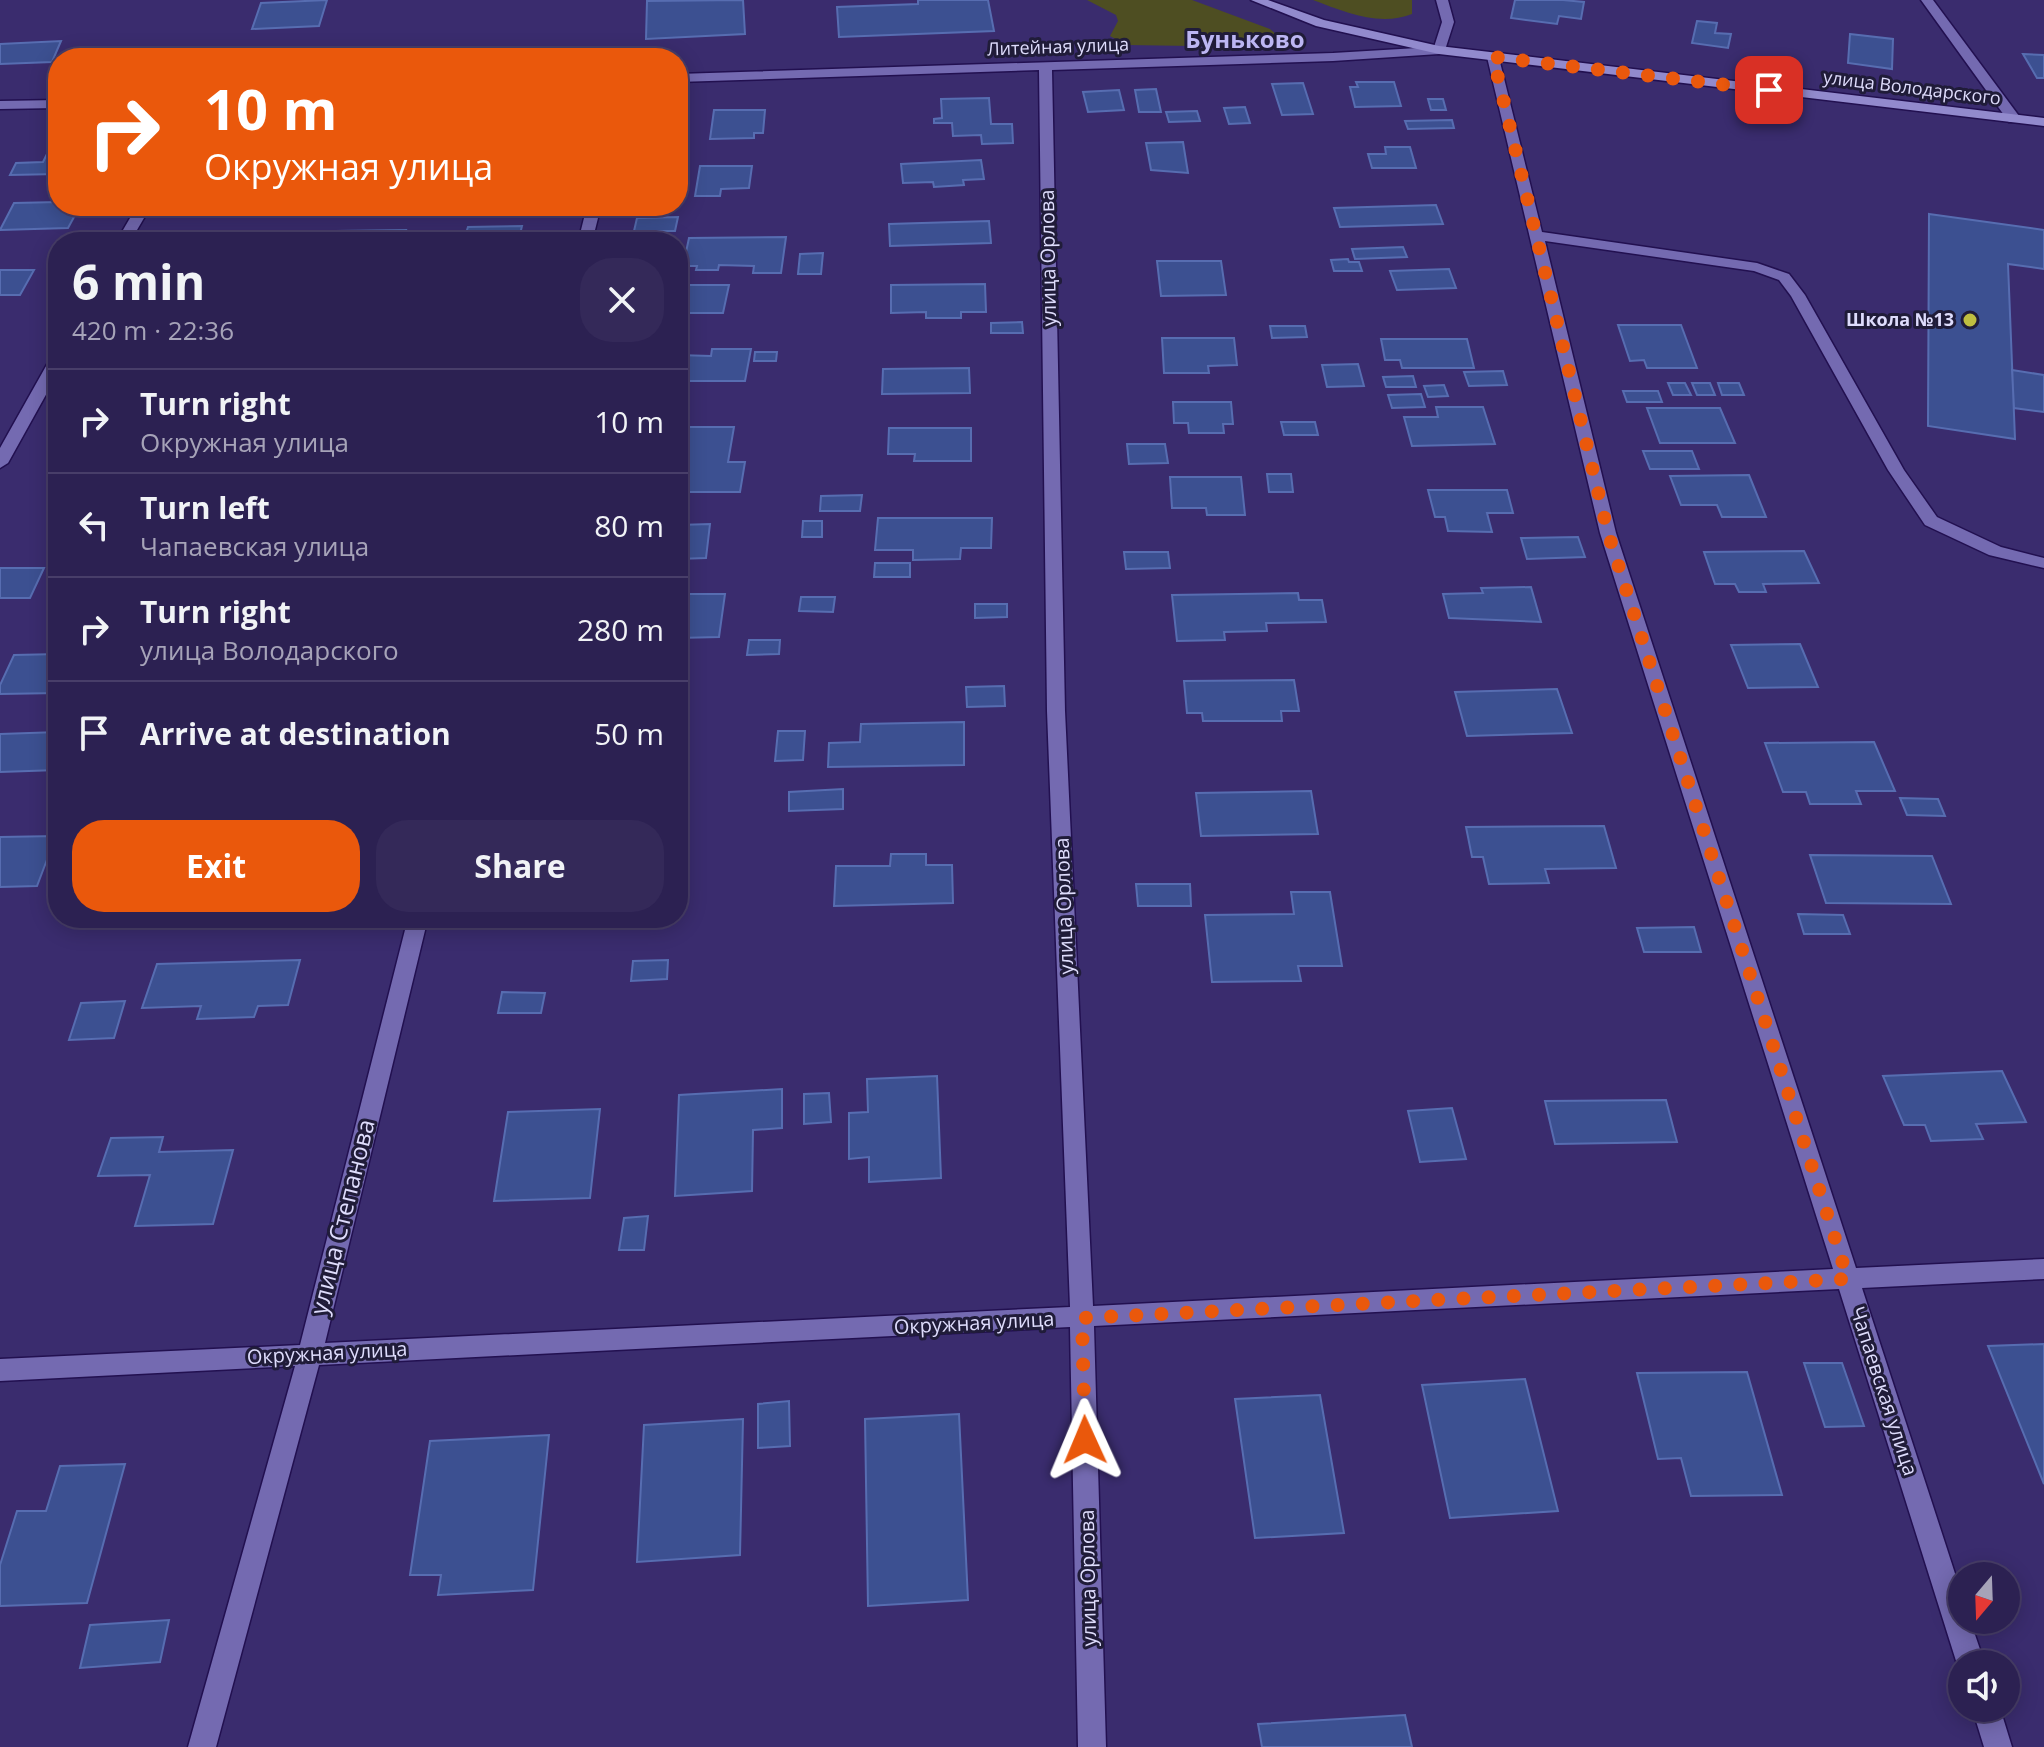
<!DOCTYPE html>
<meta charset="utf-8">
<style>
:root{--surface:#2c2152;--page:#342959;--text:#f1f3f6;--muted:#a6a3b8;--line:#483e69;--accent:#ea580c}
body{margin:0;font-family:"Open Sans",sans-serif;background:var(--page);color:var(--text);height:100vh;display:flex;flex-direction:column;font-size:30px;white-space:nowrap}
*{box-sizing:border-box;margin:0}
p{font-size:26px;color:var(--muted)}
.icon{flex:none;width:44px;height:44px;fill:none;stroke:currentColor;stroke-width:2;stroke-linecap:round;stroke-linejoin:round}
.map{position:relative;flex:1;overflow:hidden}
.side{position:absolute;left:48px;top:232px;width:640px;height:696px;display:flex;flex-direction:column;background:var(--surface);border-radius:32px;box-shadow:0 4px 20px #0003,0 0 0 2px var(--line)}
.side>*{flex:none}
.guide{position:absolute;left:48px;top:48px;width:640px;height:168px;border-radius:32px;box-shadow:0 4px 20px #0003,0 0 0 2px var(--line);background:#ea580c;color:#fff;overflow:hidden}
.needle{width:52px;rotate:199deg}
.controls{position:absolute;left:1948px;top:1562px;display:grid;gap:16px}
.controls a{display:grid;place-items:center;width:72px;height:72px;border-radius:50%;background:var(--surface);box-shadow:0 4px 20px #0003,0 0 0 2px var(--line);font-size:40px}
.pin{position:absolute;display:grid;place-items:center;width:68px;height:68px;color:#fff;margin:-34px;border-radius:16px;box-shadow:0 4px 12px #0006}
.me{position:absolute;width:88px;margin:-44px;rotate:359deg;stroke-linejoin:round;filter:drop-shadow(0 0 6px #0008)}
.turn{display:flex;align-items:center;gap:28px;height:168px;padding:0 24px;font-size:36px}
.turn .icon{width:104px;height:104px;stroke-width:2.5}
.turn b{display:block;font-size:56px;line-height:68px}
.round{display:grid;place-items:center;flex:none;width:84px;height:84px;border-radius:32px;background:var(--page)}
.overview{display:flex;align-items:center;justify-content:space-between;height:136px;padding:0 24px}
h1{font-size:48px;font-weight:700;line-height:60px}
.action{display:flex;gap:16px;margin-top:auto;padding:16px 24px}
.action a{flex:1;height:92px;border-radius:32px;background:var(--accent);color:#fff;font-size:32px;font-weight:700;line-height:92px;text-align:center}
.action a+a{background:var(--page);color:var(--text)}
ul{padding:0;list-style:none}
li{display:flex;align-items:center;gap:24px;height:104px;padding:0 24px;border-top:2px solid var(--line)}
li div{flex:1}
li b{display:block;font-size:30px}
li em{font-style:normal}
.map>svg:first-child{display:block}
.green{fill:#4e4e22}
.building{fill:#3c5091;stroke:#576db1;stroke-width:2}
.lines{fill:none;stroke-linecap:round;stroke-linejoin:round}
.minor-casing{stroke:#221050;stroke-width:3}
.major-casing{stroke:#221050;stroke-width:3}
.minor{fill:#746ab1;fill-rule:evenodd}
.major{fill:#928acd;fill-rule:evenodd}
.route{stroke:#ea580c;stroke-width:14;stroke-dasharray:0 25.2}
.poi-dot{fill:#bfbe41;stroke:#201c39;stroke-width:3}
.labels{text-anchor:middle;stroke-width:6;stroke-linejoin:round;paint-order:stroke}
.far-street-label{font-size:18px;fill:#dedcfc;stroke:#201c39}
.far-poi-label{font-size:18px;font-weight:bold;fill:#dedcfc;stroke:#201c39;text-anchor:end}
.street-label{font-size:20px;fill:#dedcfc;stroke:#201c39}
.far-district-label{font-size:24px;font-weight:bold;fill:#bcb6f3;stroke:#201c39}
.near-street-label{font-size:24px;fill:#dedcfc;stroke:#201c39}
</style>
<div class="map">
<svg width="2044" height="1747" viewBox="0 0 2044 1747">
<rect width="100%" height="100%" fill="#3a2c6e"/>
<path class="green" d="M1087 0H1192L1270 29 1278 36 1274 43 1260 47 1126 45 1110 36 1118 21 1116 15Z
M1313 0H1412V14C1379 27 1345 12 1313 0Z"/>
<path class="building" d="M327 0 319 26 252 29 261 3Z
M743 0 745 34 646 39 647 1Z
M918 0H988L994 31 839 37 837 7 918 4Z
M1515 0H1563L1584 2 1581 19 1559 16 1557 24 1511 18Z
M1697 21 1717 23 1715 33 1731 34 1728 48 1692 43Z
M1850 34 1893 39 1892 69 1848 63Z
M61 41 52 62 0 64V44Z
M2023 54 2044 55V78H2037Z
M1356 82H1394L1401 106 1355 107 1350 87H1358Z
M1303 83 1313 114 1282 115 1272 84Z
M1156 89 1161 112H1139L1135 90Z
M1119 90 1124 110 1088 112 1083 92Z
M989 98 991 124H1012L1013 143 982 144 981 135 953 136 952 123H934V119L942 118 941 99Z
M1428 99H1443L1446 110H1431Z
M1245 107 1250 123 1229 124 1224 108Z
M714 110H765L763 133H754V138L710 139Z
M1197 111 1200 121 1169 122 1166 112Z
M1452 120 1454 128 1408 129 1405 121Z
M1183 142 1188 173 1151 170 1146 143Z
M1385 147H1410L1416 168H1372L1368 154H1386Z
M50 148H58V174L10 175 16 163 43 162Z
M981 160 984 179 963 180 964 185 934 187 933 182 903 183 901 164Z
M700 166H752L749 188 721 189 720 196H695Z
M58 202V206H80L68 228 0 230 14 203Z
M1436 205 1443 224 1340 227 1334 208Z
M1929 214 2044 230V269L2008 264 2015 439 1928 426Z
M678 217 675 231H634L637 218Z
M989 221 991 243 890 246 889 224Z
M522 226 518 242H463L468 227Z
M406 230 402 242H332L336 231Z
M219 233H273L268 242H215Z
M786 237 781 273H753L754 266 719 265 718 270H696L697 266H683L689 238Z
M1403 247 1407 257 1355 259 1352 249Z
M823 253 821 274H798L800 254Z
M1348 259 1349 262H1359L1362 271H1334L1331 260Z
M1157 261H1221L1226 295 1161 296Z
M1449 269 1456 288 1397 290 1390 271Z
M0 270H34L20 295H0Z
M985 284 986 312H961V318H926V312L891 313V285Z
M678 285H729L723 313H678Z
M1022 322 1023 333H991V323Z
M1618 325H1681L1697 368H1647L1644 360 1630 361Z
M1270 326H1305L1307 337 1272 338Z
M1162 338H1234L1237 365 1208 366 1209 373H1164Z
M1381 339H1467L1474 368H1402L1400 360H1385Z
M712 349H751L745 381H678V355L711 356Z
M755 352H777L776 361H754Z
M1358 364 1364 386 1327 387 1322 365Z
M969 368 970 393 882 394 883 369Z
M2012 370 2044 375V412L2014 408Z
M1503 371 1507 385 1469 386 1464 372Z
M1413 376 1416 387H1386L1383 377Z
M1668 383H1685L1691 395H1673Z
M1692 383H1710L1715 395H1697Z
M1718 383H1739L1744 395H1722Z
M1444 385 1448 396 1428 397 1424 386Z
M1623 391H1658L1662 402H1627Z
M1421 394 1425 407 1392 408 1388 395Z
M1173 402H1231L1233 424H1223L1224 433H1189L1188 423H1174Z
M1436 407H1483L1495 444 1412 446 1404 417H1438Z
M1647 408H1720L1735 443H1660Z
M1281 422H1315L1318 435H1284Z
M678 427H734L728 462H745L740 492H678Z
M889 428H971V461H914L915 454H888Z
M1127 444H1165L1168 463 1129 464Z
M1643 451H1692L1699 469H1650Z
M1267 474H1291L1293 492H1269Z
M1749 475 1766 517H1722L1717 505H1681L1670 476Z
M1170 477H1241L1245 515H1207L1206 508H1172Z
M1428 490H1507L1513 513H1487L1492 532 1448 531 1445 517H1435Z
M862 495 860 511H820L821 496Z
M878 518H992L991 548H961L960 559 913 560V550H875Z
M803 521H822V537H802Z
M710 524 706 558 678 559V525Z
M1578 537 1585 557 1527 559 1521 538Z
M1804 551 1819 583 1763 584 1766 592H1739L1735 584H1715L1704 552Z
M1124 552H1168L1170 568 1126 569Z
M875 563H910V577H874Z
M0 568H44L30 598H0Z
M1531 587 1541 622 1449 618 1443 594 1483 593 1481 588Z
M1298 593 1299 600H1322L1326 622 1266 623 1267 631 1224 632 1225 640 1177 641 1172 595Z
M678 594H725L719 637 678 638Z
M801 597H835L833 612 799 611Z
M975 604H1007V617L975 618Z
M749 640H780L779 654 747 655Z
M1800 644 1818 687 1748 688 1731 645Z
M58 654V693L0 694V685L14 655Z
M1294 680 1299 711H1281L1282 721H1203L1202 713H1187L1184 681Z
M1004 686 1005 706 967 707 966 687Z
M1557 689 1572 733 1467 736 1455 692Z
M964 722V765L828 767 829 743 860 742 861 724Z
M778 731H805L803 760 775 761Z
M58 732 57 770 0 772V734Z
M1874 742 1895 791H1856L1861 804H1810L1806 792H1783L1765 743Z
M843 789V809L789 811V792Z
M1311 791 1318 834 1201 836 1196 793Z
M1900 798 1938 799 1945 816 1907 815Z
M1604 826 1616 868 1545 869 1549 883 1489 884 1483 857H1472L1466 827Z
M56 836 37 886 0 887V837Z
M891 854H926V865H952L953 903 834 906 836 866H890Z
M1810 855 1932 856 1951 904 1826 903Z
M1136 884H1190L1191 906H1138Z
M1291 892H1330L1342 966H1298L1301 981 1212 982 1205 915 1294 914Z
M1798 914 1843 915 1850 934H1804Z
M311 918H363L361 925 309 926Z
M1694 927 1701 952H1644L1637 928Z
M300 960 288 1005 258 1006 254 1017 197 1019 201 1006 142 1008 157 964Z
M668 960 667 979 631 981 633 961Z
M502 992 545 993 541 1013H498Z
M125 1001 114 1038 69 1040 81 1003Z
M2002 1071 2026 1122 1976 1124 1983 1139 1931 1141 1925 1125H1904L1883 1076Z
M937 1076 941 1178 869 1182V1157L849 1159V1113L868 1112 867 1079Z
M782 1089V1128L753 1130 752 1191 675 1196 679 1095Z
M829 1093 831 1122 804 1124V1094Z
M1666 1100 1677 1142 1555 1144 1545 1101Z
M1452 1108 1466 1159 1420 1162 1408 1111Z
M600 1109 590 1198 494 1201 508 1112Z
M163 1137 159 1152 233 1150 213 1224 135 1226 150 1175 98 1176 111 1138Z
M648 1216 644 1250H619L624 1218Z
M2044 1344V1484L1988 1346Z
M1804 1363H1842L1864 1426 1825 1427Z
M1747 1372 1782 1495 1691 1496 1681 1458 1658 1459 1637 1373Z
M1525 1379 1558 1511 1450 1518 1422 1385Z
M1320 1395 1344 1533 1255 1538 1235 1399Z
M789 1401 790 1446 758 1448V1404Z
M959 1414 968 1600 868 1606 865 1419Z
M743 1419 740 1555 637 1562 644 1425Z
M549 1435 533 1590 438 1595 441 1575H410L430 1441Z
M125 1464 87 1603 0 1606V1565L17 1511H46L60 1466Z
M169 1620 160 1662 80 1668 90 1625Z
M1405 1715 1412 1747H1262L1258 1724Z"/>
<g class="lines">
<defs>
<path id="minor" d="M1436 0H1448L1454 22 1445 50 1439 54 1333 61 1052 70 1065 711 1093 1306 1833 1269 1600 533 1487 57 1498 54 1542 232 1757 263 1789 274 1805 295 1904 470 1937 517 2001 547 2044 558V568L1989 555 1925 525 1888 470 1791 296 1779 280 1754 271 1545 241 1616 533 1856 1268 2044 1259V1279L1862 1288 1962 1595V1620H1970L1985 1664H1962V1674L1957 1664 1839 1289 1094 1326 1106 1747H1078L1070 1327 319 1365 216 1747H188L295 1366 0 1381V1359L300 1345 408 918H428L325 1343 1070 1307 1047 711 1039 70 678 82V74L1333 53 1434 47 1442 22Z
M1921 0H1933L2019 116V122H2009Z
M58 100V108L0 109V101Z
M137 206H151L130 242H116Z
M587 206H601L592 242H578Z
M58 354V373L8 463 0 468V448L50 359Z
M1972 1708H2000L2012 1747H1984Z"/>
<path id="major" d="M1251 0H1268L1324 20 1439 46 2044 118V126L1439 54 1316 26Z"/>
</defs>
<use href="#minor" class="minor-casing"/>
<use href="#major" class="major-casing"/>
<use href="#minor" class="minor"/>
<use href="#major" class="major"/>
</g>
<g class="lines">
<path class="route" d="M1085 1440 1082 1318 1848 1279 1608 533 1493 57 1769 90"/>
</g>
<circle class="poi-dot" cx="1970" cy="320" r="8"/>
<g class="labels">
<g class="far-street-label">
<text transform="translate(1058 47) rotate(-2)" y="6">Литейная улица</text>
<text transform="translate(1912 88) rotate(7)" y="6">улица Володарского</text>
</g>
<g class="far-poi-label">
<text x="1954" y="326">Школа №13</text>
</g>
<g class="street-label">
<text transform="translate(1048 258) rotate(-91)" y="7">улица Орлова</text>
<text transform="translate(1064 906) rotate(-92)" y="7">улица Орлова</text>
<text transform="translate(974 1323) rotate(-3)" y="7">Окружная улица</text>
<text transform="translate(327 1353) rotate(-3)" y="7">Окружная улица</text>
<text transform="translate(1884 1391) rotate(72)" y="7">Чапаевская улица</text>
<text transform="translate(1088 1578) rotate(-91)" y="7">улица Орлова</text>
</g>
<g class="far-district-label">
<text x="1245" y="48">Буньково</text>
</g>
<g class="near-street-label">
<text transform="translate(343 1217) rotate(-76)" y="8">улица Степанова</text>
</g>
</g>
</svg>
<div class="controls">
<a><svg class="needle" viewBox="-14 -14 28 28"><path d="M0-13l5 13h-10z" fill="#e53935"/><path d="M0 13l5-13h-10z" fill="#a6a3b8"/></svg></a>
<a><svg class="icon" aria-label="sound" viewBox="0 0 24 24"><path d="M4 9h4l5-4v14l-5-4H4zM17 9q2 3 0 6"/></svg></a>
</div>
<div class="pin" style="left:1769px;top:90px;background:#d93025"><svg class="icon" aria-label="arrive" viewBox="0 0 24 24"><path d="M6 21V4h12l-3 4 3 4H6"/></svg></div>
<svg class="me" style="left:1085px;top:1440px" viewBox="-20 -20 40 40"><path d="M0-17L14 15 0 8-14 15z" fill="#ea580c" stroke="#fff" stroke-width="4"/></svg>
<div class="guide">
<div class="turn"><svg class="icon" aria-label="right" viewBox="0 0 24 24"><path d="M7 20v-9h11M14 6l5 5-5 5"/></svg><div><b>10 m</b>Окружная улица</div></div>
</div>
<section class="side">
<div class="overview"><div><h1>6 min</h1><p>420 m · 22:36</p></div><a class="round"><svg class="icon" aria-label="close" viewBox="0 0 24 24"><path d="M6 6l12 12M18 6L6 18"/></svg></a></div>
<ul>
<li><svg class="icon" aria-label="right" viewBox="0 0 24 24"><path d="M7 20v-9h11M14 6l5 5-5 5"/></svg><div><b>Turn right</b><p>Окружная улица</p></div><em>10 m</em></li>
<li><svg class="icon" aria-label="left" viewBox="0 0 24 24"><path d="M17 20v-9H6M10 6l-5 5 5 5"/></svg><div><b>Turn left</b><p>Чапаевская улица</p></div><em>80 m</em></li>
<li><svg class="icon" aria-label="right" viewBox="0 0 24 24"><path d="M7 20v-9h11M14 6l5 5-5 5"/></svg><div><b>Turn right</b><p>улица Володарского</p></div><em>280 m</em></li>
<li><svg class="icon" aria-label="arrive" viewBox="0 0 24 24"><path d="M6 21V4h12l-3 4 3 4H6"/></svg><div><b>Arrive at destination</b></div><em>50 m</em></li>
</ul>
<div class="action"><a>Exit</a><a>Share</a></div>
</section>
</div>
